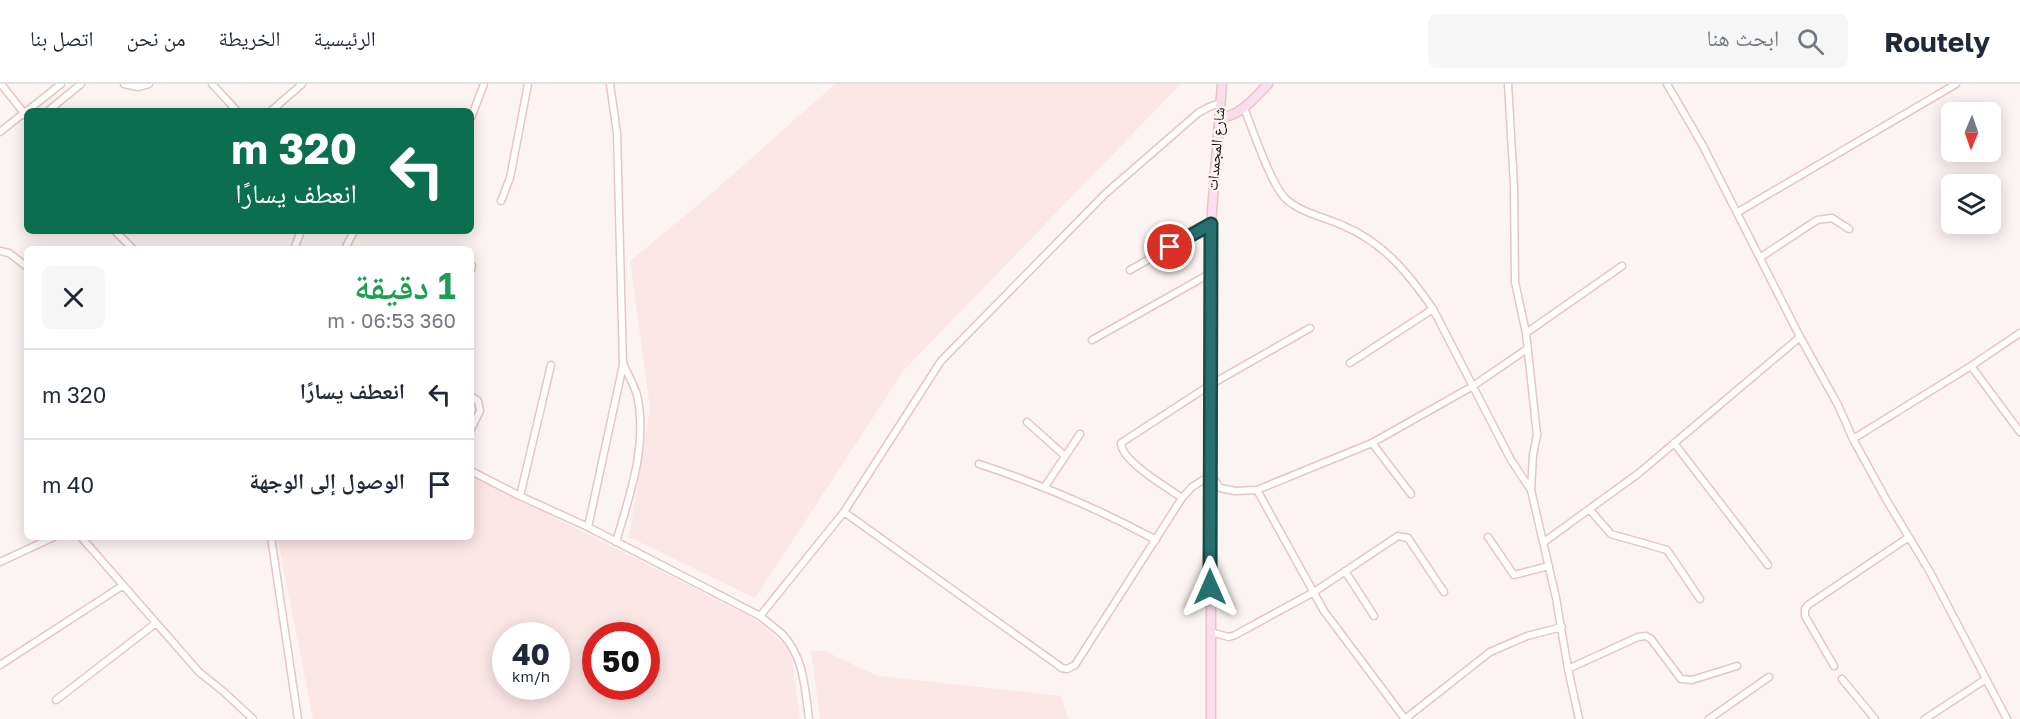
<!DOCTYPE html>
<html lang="ar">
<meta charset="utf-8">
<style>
:root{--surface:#fff;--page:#f6f6f7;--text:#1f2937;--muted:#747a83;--line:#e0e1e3}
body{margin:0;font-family:"Golos Text","Noto Naskh Arabic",sans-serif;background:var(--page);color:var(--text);direction:rtl;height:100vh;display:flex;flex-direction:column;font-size:22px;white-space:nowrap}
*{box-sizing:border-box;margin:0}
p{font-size:20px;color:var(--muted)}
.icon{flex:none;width:33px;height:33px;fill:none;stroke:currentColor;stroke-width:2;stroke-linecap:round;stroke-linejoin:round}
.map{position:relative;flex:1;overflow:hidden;direction:ltr}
.side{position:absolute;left:24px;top:162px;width:450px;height:294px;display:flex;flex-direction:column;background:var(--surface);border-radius:9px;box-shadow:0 3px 15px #0003;direction:rtl}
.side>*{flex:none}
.banner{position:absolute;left:24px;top:24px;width:450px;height:126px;border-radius:9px;box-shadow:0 3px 15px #0003;direction:rtl;background:#0b6e4f;color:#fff;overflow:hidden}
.needle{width:39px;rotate:182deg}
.buttons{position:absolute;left:1941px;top:18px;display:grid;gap:12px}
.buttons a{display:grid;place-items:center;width:60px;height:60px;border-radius:9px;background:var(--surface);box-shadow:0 3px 15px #0003;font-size:30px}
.speed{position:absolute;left:492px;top:538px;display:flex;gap:12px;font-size:30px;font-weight:700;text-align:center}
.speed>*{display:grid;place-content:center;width:78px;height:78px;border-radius:50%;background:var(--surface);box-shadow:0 3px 15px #0003;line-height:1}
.speed small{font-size:15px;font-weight:400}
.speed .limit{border:9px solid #d22;background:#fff;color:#111}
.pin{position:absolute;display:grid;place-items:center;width:51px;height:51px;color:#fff;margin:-26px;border:3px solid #fff;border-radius:50%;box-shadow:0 2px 6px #0007}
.me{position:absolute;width:66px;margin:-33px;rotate:0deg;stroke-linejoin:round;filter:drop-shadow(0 0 4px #0008)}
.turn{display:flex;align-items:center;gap:21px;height:126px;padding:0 18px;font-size:27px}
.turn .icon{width:78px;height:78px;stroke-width:2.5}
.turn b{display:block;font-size:42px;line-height:51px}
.round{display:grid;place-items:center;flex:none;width:63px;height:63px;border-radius:9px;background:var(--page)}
.summary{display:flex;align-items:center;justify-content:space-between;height:102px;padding:0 18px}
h1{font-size:36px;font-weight:600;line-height:45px;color:#1e9e55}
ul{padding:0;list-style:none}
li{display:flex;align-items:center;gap:18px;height:90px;padding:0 18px;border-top:2px solid var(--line)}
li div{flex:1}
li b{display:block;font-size:22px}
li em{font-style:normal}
header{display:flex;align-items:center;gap:36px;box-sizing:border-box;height:84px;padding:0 30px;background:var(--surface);border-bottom:2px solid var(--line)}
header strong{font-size:28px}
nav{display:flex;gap:33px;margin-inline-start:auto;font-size:21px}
.search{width:420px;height:54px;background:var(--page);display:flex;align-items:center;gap:15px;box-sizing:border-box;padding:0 21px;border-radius:9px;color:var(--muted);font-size:22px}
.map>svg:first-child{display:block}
.built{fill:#fae7e6;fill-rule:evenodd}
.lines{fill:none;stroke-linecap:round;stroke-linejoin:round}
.minor-casing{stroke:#e9c4c2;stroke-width:9}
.secondary-casing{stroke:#e9c4c2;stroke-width:11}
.minor{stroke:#fff;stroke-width:6}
.secondary{stroke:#fbdeee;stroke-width:8}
.route-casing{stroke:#194948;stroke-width:15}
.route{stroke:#26716f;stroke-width:10}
.labels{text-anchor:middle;stroke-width:5;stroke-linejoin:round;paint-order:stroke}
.street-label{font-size:15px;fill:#150909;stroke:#fcf4f3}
</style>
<header>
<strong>Routely</strong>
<div class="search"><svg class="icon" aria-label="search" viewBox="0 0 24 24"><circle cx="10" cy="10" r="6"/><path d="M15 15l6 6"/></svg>ابحث هنا</div>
<nav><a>الرئيسية</a><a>الخريطة</a><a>من نحن</a><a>اتصل بنا</a></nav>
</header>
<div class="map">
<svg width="2020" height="635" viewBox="0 0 2020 635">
<rect width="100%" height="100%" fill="#fcf4f3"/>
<path class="built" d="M835 0H1181L904 286 755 514 629 453 650 324 630 177 710 111Z
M471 391 755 535 790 565 800 635H313L277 453H471ZM506 552H556V603H506ZM596 552H646V603H596Z
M811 567H825L877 592 1061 612 1068 635H820Z"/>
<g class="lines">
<defs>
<path id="minor" d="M1 0 27 33
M124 0 138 3 149 0
M212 0 237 27
M1508 0 1514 102 1515 198 1526 249 1537 351 1533 371 1531 406 1556 514 1568 585 1579 635
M1667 0 1703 62 1800 253 1838 321 1853 355 1887 417 1930 488 2007 635
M1244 24C1253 46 1271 101 1286 115 1299 128 1327 134 1344 142 1384 159 1409 190 1433 225L1511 376 1531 406
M27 27 61 0
M48 27 81 0
M271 27 302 0
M471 34 484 0
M0 48 25 28
M501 117 510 94 528 0
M1738 128 1956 0
M115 147 133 165
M294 165 301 147
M345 165 354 147
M0 167 9 169 27 183
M1761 173 1817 136 1832 134 1849 145
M471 186 472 182
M1130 186 1211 140
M1526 249 1622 182
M1092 256 1211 189
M1350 279 1433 225
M1971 282 2020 348
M471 312 478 317 480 327 471 345
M1027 338 1065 372
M1853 355 1971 282 2020 249
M1372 359 1473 302 1527 265
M1674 359 1768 481
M979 380C1040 400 1099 425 1156 456
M471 387 520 412 588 443 760 532C767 538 775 544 782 550 804 572 805 606 809 635
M1044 404 1080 350
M1257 406 1372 359 1411 410
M520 412 551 281
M1182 414C1168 404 1121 377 1121 359L1210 301 1310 244
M1590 426 1611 450 1667 466 1700 515
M844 428 1062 584 1067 585 1075 581 1182 414 1192 403 1211 391 1220 404 1235 407 1257 406 1324 527 1405 635
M588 443 623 281 617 49 610 0
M81 453 199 588 224 608 253 635
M271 453 298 635
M1488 453 1514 491 1549 482
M616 458C630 410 648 361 637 311 634 301 628 291 624 281
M1544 458 1639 389 1800 253
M0 478 54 453
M1345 487 1374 532
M760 532 844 428 941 277 1105 110 1198 29 1209 23 1220 19
M1210 548 1229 553 1235 551 1314 508 1398 452 1408 454 1444 508
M0 581 122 502
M1834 582 1805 532V525L1808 521 1909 453
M1568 585 1638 553 1646 552 1651 555 1681 595 1692 596 1737 582
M1842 595 1875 635
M56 616 156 539
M1405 635 1490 568 1527 552 1562 543
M1709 635 1769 593
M1925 635 1986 595"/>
<path id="secondary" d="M1219 34C1241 32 1253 15 1268 0
M1211 635V140L1222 0"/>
</defs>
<use href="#minor" class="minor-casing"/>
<use href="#secondary" class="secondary-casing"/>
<use href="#minor" class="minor"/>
<use href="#secondary" class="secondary"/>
</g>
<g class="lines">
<defs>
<path id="route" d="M1170 163 1211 140 1210 503"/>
</defs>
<use href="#route" class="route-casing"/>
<use href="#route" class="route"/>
</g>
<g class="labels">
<g class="street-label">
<text transform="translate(1216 65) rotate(-85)" y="5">شارع المجمدات</text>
</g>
</g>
</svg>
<div class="buttons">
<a><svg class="needle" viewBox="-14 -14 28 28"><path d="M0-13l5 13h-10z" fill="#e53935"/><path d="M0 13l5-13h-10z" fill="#747a83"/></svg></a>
<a><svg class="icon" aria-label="layers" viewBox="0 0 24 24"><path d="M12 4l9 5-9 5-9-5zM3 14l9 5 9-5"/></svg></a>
</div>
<div class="speed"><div>40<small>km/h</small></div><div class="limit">50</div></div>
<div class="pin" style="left:1170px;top:163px;background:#d93025"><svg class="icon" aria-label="arrive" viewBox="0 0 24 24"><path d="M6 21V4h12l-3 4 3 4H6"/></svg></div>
<svg class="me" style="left:1210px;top:503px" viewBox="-20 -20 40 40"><path d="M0-17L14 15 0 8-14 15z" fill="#26716f" stroke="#fff" stroke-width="4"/></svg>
<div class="banner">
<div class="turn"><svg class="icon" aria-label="left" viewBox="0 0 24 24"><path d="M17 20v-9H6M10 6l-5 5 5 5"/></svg><div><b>320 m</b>انعطف يسارًا</div></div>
</div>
<section class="side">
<div class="summary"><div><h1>1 دقيقة</h1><p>360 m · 06:53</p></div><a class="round"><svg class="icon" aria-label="close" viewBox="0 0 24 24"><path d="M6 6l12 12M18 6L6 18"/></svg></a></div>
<ul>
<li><svg class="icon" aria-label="left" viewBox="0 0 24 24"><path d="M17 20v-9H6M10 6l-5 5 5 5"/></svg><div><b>انعطف يسارًا</b></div><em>320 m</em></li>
<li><svg class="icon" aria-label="arrive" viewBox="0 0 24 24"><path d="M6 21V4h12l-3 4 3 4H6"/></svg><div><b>الوصول إلى الوجهة</b></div><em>40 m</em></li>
</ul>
</section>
</div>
